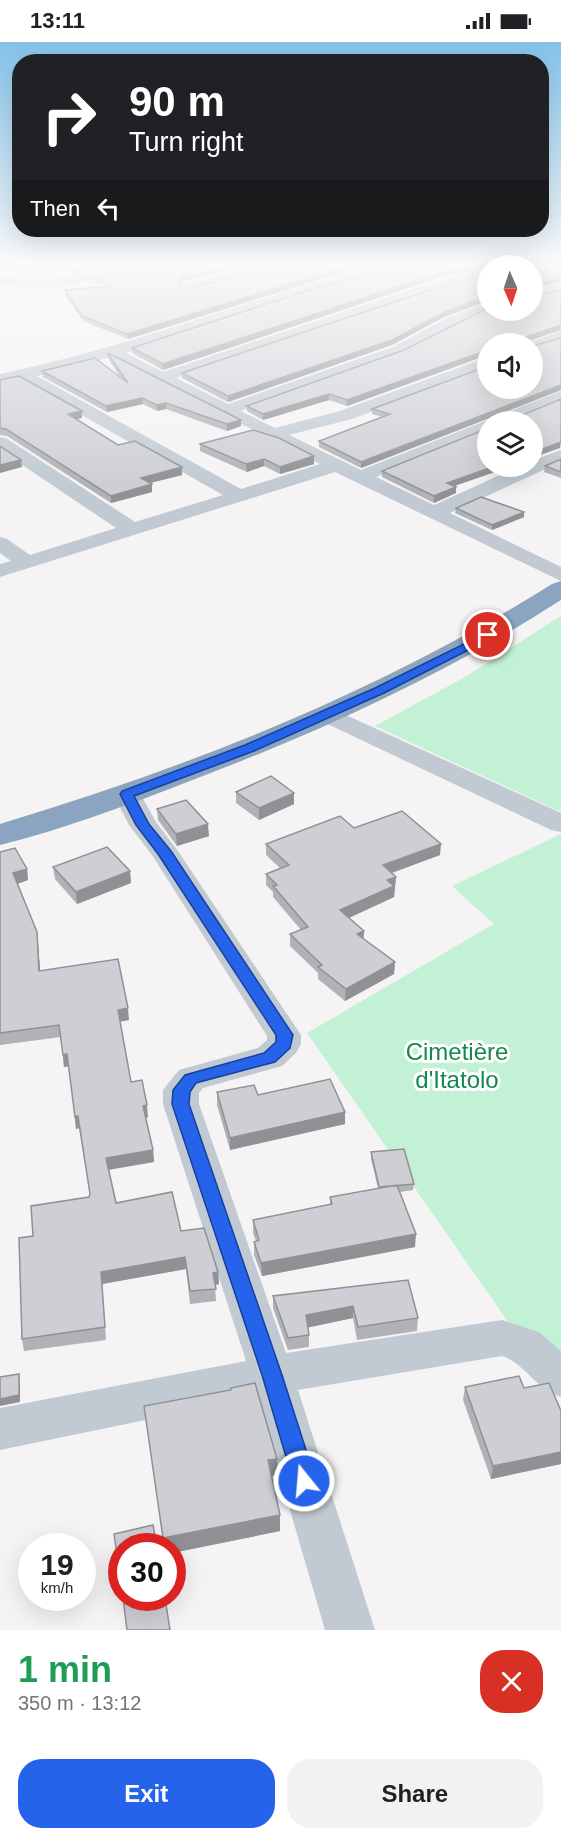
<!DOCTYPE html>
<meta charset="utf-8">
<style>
:root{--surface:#fff;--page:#f2f2f2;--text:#202124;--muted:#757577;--accent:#2563eb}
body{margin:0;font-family:Helvetica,sans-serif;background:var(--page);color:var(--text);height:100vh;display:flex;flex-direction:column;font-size:22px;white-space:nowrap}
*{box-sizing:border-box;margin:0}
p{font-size:20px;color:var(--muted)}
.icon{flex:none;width:33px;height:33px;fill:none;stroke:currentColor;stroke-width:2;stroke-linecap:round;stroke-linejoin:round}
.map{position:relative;height:1588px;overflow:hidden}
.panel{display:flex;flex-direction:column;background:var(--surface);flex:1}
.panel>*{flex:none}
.top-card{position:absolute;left:12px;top:12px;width:537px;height:183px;border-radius:24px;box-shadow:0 6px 24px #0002;background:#202124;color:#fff;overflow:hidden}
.needle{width:39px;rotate:177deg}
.tools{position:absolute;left:477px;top:213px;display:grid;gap:12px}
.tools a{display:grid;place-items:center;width:66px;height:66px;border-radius:50%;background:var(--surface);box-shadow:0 6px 24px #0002;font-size:30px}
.speed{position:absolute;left:18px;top:1491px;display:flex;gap:12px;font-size:30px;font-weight:700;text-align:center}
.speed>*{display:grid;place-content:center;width:78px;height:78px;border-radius:50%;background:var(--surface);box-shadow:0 6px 24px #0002;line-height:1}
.speed small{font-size:15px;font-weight:400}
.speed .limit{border:9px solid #d22;background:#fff;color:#111}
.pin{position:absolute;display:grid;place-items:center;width:51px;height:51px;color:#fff;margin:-26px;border:3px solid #fff;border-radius:50%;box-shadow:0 2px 6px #0007}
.me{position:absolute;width:66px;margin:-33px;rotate:343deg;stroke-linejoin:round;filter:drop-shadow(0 0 4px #0008)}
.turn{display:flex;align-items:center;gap:21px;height:126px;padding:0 18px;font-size:27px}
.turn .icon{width:78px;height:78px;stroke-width:2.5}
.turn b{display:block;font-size:42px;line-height:51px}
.then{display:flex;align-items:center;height:57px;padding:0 18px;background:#0003;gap:12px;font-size:22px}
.round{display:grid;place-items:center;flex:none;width:63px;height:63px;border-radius:24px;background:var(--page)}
.headline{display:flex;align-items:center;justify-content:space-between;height:102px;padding:0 18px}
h1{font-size:36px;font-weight:600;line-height:45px;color:#1e9e55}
.button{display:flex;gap:12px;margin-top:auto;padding:12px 18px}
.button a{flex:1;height:69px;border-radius:24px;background:var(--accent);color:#fff;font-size:24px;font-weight:600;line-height:69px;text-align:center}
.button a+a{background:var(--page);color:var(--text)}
.status{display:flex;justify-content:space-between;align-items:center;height:42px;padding:0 30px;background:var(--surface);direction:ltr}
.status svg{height:16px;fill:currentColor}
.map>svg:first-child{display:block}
.green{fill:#c3f1d5}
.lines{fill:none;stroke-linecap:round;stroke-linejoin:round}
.minor{fill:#c1cad2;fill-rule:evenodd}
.highway{fill:#8ba5c1;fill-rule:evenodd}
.wall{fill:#b0b2b7}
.shaded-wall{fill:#909195}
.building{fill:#cdcfd5;stroke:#909195;stroke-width:1.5}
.route{fill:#2563eb;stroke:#184099;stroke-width:1.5}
.labels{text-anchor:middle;stroke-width:6;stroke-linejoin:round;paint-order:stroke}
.near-park-label{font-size:24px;fill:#17864f;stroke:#fff}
</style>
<div class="status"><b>13:11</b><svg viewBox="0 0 49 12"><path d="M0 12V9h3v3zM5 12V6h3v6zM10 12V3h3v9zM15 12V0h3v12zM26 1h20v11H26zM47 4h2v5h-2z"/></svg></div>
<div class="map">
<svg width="561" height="1588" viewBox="0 0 561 1588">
<rect width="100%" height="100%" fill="#f5f3f3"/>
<path class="green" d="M561 574V770L375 684 467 634Z
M561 792V1356L307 991 494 882 452 844Z"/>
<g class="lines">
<path class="minor" d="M134 221H156L155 224C104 236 52 253 0 242V234C46 244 90 231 134 221Z
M264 221H284L283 224 187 249 180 245 182 242Z
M387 221H407L406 224 305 252 126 311 163 330 445 236 488 227V235L453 242 176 336 228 362 393 305 445 277 488 261V268H492L455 283 403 311 241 369 275 386 340 369 488 315V326L352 377 289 393 361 428 561 349V360L512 380H488V389L376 435 434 463 520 424H532V419L561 408V420L450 471 561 525V539L335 430 0 535V522L11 519 0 511V495L7 497 30 513 116 486 0 408V395L6 396 135 480 223 453 20 338 0 342V332C132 305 256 254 387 221ZM111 315 320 422 241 447 37 334Z
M515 221H535L532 224H511Z
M561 242V250L532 257V249Z
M561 289V298L532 307V302H526Z
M326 664 561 771V790L551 788 317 677 313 672 317 667Z
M127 744 137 746 156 780 178 809 301 993V1002L296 1011 282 1024 203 1046 199 1051V1062L286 1311 502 1278 539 1290 561 1309V1355C535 1346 524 1321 502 1314L298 1348 375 1588H325L257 1355 0 1408V1366L246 1319 163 1062V1048L179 1028 258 1006 267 998V994L152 813 129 783 113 752 117 746Z"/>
<path class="highway" d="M561 539V558C445 633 319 690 190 739 128 763 64 787 0 803V782C192 724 382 649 552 542Z"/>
</g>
<path class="wall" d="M47 221H125L73 232Z
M561 221V240L488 224 444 234 163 328 132 311V306L407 222H532Z
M155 222 181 240 180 242 187 247 338 232 128 297 83 279 65 253V248L104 245 94 241V236Z
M488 233V259L444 275 392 303 228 360 182 336V331Z
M561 248V288L529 299 488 302V313L347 364 329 358 263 378 247 369V364L404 308 533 254Z
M561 296V348L361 426 319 405V399L382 375 372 372V367L488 324 533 304Z
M108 312 241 384 227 389 166 367 157 369 143 362 107 370 43 335 42 329 120 335 109 318Z
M0 338 82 369V376L76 377 118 403 182 433 150 441 152 442V450L111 461 7 394 0 393Z
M200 402 314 422 280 432 264 424 247 430 200 409Z
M561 417V436L544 430 545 424Z
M382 429 455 444 456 451 434 461 382 435Z
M456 466 524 470V475L492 488 455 471Z
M236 750 294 751V762L259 778 236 761Z
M157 767 209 794 177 804 158 778Z
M354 786 440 813 392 831 396 835 394 855 349 876 364 889 363 897 395 920 394 932 345 959 318 937V931L290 904V892L301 888 273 855V850L266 843V832L280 826 266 813V802Z
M0 810 27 827 28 838 17 842 37 890 40 929 129 978 120 979 131 1040 148 1075 146 1076 153 1108 154 1120 109 1127 116 1161 181 1189 218 1230 219 1242 215 1243 216 1259 190 1262 186 1227 102 1242 106 1298 24 1309 22 1297 33 1194 89 1155 90 1153 79 1086 76 1087 69 1024 64 1025 61 995 0 1003Z
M53 825 130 829 131 841 77 862 55 837Z
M217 1050 258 1053 345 1082 230 1108 217 1063Z
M371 1110 414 1142 413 1148 400 1150 415 1205 262 1234 254 1213V1200L256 1199 253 1191V1178L330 1163V1155L378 1146 371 1117Z
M408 1238 418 1276 417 1289 357 1298 353 1276 308 1285 309 1293V1305L288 1308 273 1266V1254Z
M465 1345 524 1346 561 1369V1422L491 1437 463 1358Z
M144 1364 277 1433 272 1434 280 1489 172 1511V1504H164Z"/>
<path class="shaded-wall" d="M104 221H125L73 232 72 227Z
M239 221H256L181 240 178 246V241L181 235Z
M363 221H379L338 232 128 297 127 292 338 227Z
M490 221V224H488V226L444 234 163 328V322L445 229Z
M561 235 560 240 532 247V243Z
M488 254 487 259 444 275 392 303 228 360V354Z
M561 283V288L525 300 524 297 526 295Z
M488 308 487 313 347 364V358Z
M561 343V348L361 426V420Z
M329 352V358L263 378V372Z
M142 356 143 362 107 370 106 364Z
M166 361V367L157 369V363Z
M82 369V376L69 379 68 372Z
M241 378V384L227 389V382Z
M561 400 560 406 532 416V411Z
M314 414V422L280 432V425Z
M264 417V424L247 430 246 422Z
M21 418 22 425 0 431V423Z
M495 424H512L446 447 447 441Z
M182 425V433L142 443 141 436Z
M152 442V450L111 461V454Z
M456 445V451L434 461V454Z
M524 470V475L492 488V483Z
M294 751V762L259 778V766Z
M208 782 209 794 177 804 176 792Z
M441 802 440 813 383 834V823Z
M27 827 28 838 14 843 13 831Z
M130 829 131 841 77 862 76 850Z
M396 835 394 855 340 880V868L387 838Z
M364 889 363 901 357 892Z
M37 890 38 901 41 941 39 929Z
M395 920 394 932 345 959 346 947Z
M128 966 129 978 119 980 118 968Z
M67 1012 69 1024 64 1025 63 1013Z
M147 1063 148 1075 144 1076 143 1064Z
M345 1070V1082L230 1108V1096Z
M78 1074 79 1086 76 1087 75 1075Z
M153 1108 154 1120 108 1128 106 1116Z
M416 1192 415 1205 262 1234 261 1221Z
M185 1215 186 1227 102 1242 106 1298 101 1230Z
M218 1230 219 1242 214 1243 213 1231Z
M353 1264V1276L306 1286V1273Z
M19 1332 20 1339V1360L0 1364V1357Z
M561 1410V1422L491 1437 493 1424Z
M277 1417V1433L268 1435V1418Z
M280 1473V1489L172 1511V1504H164L163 1496Z"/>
<path class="building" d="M57 221H104L72 227Z
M156 221H239L181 235 178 241 187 247 284 222V221H363L338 227 127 292 82 274 65 248 113 244 94 236 155 222Z
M407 221H510L532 222 534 221H561V235L532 243V224H490V221L445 229 163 322 132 306 306 249 407 222Z
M488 233V254L445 270 392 298 228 354 182 331 454 240Z
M561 248V283L526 295 524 297 530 299 532 302H488V308L347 358 329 352 263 372 247 364 404 308 488 266V268H532V254Z
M561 296V343L361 420 319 399 390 372 372 367 488 324V346H532V303L533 304Z
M108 312H110L241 378 227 382 166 361 157 363 142 356 106 364 42 329 95 316 128 341Z
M19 334 82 369 68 372 118 403 135 399 182 425 141 436 152 442 111 454 6 387 0 386V338Z
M561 357V400L532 411V380H490L491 377H513Z
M488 386V424H495L447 441 456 445 434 454 382 429Z
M253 388 279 396 314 414 280 425 264 417 246 422 200 402Z
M0 404 21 418 0 423Z
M561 417V430L545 424Z
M481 455 524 470 492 483 456 466Z
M271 734 294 751 259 766 236 750Z
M186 758 208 782 176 792 157 767Z
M402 769 441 802 383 823 396 835 387 838 394 844 340 868 364 889 357 892 395 920 346 947 318 925 322 923 290 892 308 885 273 844 277 843 266 832 289 823 266 802 340 774 354 786Z
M107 805 130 829 76 850 53 825Z
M15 806 27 827 13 831 37 890 39 929 118 917 128 966 118 968 131 1040 142 1038 147 1063 143 1064 153 1108 106 1116 116 1161 172 1150 181 1189 204 1186 218 1230 213 1231 216 1247 190 1249 185 1215 101 1230 105 1285 22 1297 19 1196 33 1194 31 1164 89 1155 90 1152 78 1074 75 1075 67 1012 63 1013 59 983 0 991V810Z
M330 1037 345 1070 230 1096 217 1050 254 1043 258 1053Z
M404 1107 414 1142 379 1145 371 1110Z
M397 1143 416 1192 261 1221 254 1200 259 1198 253 1178 332 1162 330 1155Z
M408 1238 418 1276 358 1285 353 1264 306 1273 309 1293 288 1296 273 1254Z
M19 1332V1353L0 1357V1335Z
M519 1334 524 1346 549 1341 561 1369V1410L493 1424 465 1345Z
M255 1341 277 1417 268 1418 280 1473 163 1496 144 1364 231 1348V1346Z
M153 1483 157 1504H122V1547L114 1492Z
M123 1556H165L170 1588H127Z"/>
<linearGradient id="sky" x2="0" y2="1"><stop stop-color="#85c3ea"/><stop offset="0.5" stop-color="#fafafa"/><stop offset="1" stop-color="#fafafa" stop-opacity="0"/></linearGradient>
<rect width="561" height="443" fill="url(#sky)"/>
<path class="route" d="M488 590 493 593 492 596 384 651 254 709 134 754 149 782 171 809 293 993 290 1006 275 1020 196 1041 190 1050 189 1062 282 1333 316 1439 312 1447 304 1450 297 1447 293 1439 262 1333 172 1062 173 1048 185 1033 264 1011 276 1000V993L158 812 136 783 120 752 122 749 245 703 375 646Z"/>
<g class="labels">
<g class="near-park-label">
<text x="457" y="1018">Cimetière<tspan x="457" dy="28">d'Itatolo</tspan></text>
</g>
</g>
</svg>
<div class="tools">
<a><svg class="needle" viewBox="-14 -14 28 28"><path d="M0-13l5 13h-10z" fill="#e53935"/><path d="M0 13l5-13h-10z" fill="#757577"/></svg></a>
<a><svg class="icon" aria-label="sound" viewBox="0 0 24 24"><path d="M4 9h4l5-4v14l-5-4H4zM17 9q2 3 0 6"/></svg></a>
<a><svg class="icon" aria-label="layers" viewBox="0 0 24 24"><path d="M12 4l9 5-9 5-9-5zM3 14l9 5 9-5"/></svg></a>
</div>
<div class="speed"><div>19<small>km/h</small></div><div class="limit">30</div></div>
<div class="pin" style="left:488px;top:593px;background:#d93025"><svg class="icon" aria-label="arrive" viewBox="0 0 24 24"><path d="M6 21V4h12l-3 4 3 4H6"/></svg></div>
<svg class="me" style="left:304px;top:1439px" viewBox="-20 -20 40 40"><circle r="17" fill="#2563eb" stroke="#fff" stroke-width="3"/><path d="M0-11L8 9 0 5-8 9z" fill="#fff"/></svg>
<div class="top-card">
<div class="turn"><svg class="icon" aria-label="right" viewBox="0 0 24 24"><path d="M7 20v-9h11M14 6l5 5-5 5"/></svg><div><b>90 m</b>Turn right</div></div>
<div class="then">Then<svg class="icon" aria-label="left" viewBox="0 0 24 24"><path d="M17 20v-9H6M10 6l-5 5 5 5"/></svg></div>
</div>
</div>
<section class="panel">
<div class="headline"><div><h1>1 min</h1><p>350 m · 13:12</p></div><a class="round" style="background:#d93025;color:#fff"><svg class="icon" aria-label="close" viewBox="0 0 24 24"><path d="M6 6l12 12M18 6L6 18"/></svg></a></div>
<div class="button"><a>Exit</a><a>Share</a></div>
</section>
